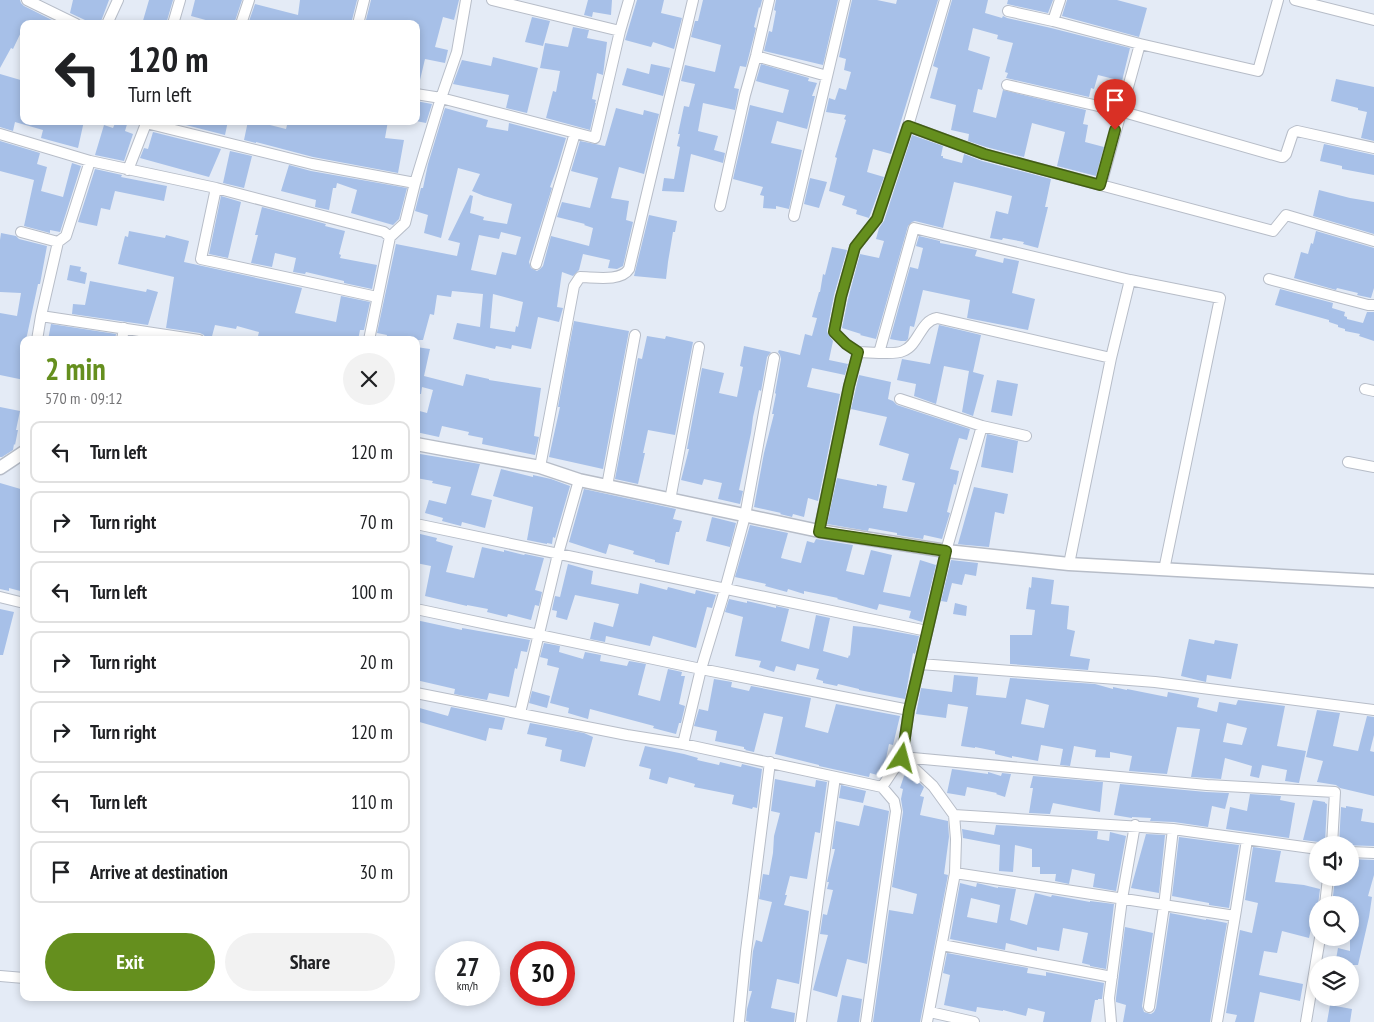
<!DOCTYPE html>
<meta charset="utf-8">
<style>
:root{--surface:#fff;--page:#f2f2f2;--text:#202124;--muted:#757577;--line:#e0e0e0;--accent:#658f1e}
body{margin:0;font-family:"PT Sans Narrow",sans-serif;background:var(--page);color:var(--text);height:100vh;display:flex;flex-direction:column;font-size:19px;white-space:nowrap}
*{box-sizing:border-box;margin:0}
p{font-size:16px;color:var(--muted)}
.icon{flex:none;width:28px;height:28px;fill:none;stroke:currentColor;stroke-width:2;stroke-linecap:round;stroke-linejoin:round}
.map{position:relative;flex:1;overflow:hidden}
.side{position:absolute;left:20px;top:336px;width:400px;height:665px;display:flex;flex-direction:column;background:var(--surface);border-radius:10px;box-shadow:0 2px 8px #0003}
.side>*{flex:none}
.hud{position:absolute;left:20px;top:20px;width:400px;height:105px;border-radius:10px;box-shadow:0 2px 8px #0003;background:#fff;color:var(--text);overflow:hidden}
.buttons{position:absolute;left:1309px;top:836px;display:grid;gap:10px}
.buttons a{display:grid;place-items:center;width:50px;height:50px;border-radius:50%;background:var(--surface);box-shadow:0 2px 8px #0003;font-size:25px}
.speed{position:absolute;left:435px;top:941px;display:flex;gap:10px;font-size:25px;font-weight:700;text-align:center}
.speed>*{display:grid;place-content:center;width:65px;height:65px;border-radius:50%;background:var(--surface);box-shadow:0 2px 8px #0003;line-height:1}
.speed small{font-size:12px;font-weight:400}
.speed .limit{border:8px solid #d22;background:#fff;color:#111}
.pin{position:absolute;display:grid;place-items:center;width:42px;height:42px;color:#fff;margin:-51px -21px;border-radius:50% 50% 50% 0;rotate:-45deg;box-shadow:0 0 5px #0007}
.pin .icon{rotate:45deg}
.me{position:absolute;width:55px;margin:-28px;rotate:9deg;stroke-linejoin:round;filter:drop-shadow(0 0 4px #0008)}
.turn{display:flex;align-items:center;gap:18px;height:105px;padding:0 25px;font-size:22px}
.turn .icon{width:65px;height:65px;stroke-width:2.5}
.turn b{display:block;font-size:35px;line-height:42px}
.round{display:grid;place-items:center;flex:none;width:52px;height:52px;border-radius:26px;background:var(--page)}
.overview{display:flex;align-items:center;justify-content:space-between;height:85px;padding:0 25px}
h1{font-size:30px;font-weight:600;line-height:38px;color:var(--accent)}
.button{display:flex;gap:10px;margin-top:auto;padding:10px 25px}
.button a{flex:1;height:58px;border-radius:30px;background:var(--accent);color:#fff;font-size:20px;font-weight:600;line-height:58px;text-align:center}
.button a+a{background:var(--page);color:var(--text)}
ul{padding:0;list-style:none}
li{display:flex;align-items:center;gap:15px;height:62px;margin:0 10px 8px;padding:0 15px;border:2px solid var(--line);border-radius:10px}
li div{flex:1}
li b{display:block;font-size:19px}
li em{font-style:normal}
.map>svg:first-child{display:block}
.building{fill:#a7c0e8;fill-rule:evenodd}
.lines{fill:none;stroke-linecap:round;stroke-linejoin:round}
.minor-casing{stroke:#b7bdc8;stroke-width:12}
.tertiary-casing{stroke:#b7bdc8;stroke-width:15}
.minor{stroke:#fff;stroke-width:10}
.tertiary{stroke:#fff;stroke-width:12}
.route-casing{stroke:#425d14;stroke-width:12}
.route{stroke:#658f1e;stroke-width:9}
</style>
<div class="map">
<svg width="1374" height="1022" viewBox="0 0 1374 1022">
<rect width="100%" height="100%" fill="#e4ebf6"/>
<path class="building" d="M0 0H20L21 3 24 6 60 24H24V26L13 49 11 48 0 68Z
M73 0H109L100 24H84L85 20 70 13Z
M149 0H173L166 24H142Z
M195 0H242L234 24H229L214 20 213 22 191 16Z
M300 0H357L351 24 333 22V24H248L255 4 298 15Z
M371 0H459L454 20 443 17 435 47 448 50 445 63 425 59 420 80H416V35L419 24H365Z
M588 0H612L611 15 593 12 592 17 584 15Z
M637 0H664L661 13 682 18 674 49 653 42 651 47 625 40Z
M703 0H762L760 8 759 7 754 27 756 28 746 67 740 66 734 88 739 89 735 110 703 103 698 131 718 136 714 150 725 153 723 163 691 154 684 192 662 191 664 178 674 179 680 147 677 146 680 134H678L684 106 689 107 695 84 681 81 685 65 715 72 721 45 691 37 695 21H698Z
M776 0H838L823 65 764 51 769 31 772 32 776 11 774 10Z
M852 0H877L896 4 897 0H938L891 154 873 149 867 172 884 177 869 218 856 214 857 210 842 205 845 196 829 191 837 158 835 157 846 120 844 119 846 115 826 112 829 98 835 100 839 88 846 90 851 72 844 70 846 59 839 57Z
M952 0H988L985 13 1002 18 1003 16 1007 18 1051 28 1130 48 1122 81 1098 75 1094 89 1091 88 1089 97 1006 78 1008 73 1005 72 1013 43 997 39 998 35 973 28 968 50 990 57 982 90 978 89 973 112 996 118 1003 90 1086 110 1083 124 1088 125 1085 142 1104 147 1096 176 1057 166 1065 132 1032 123 1024 157 986 147 968 141 969 134 951 130 956 105 930 98 938 68 933 66Z
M1008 0H1053L1048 13 1007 4Z
M1067 0H1117L1147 8 1139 37 1062 16Z
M532 17 550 21 543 46 525 42Z
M573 27 589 30 587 38 607 42 603 75 597 73 592 99 596 100 595 103H596L590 130 546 118 553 91 556 92 560 71 540 68 545 43 568 47Z
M493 57 538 68 527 113 506 108 509 95 453 84 462 60 491 66Z
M651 64 670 68 663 96 622 85 627 68 649 74Z
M761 64 809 78 808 81 817 83 812 96H815L807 129 777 121 771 143 802 150 789 209 776 206V209L763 208 764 196 760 195 763 187 733 179 750 105 783 113 789 90 756 81Z
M0 74 24 81V121H84L78 148 41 138 43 130 15 122 13 131 0 127Z
M1336 79 1374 87V141L1361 138 1367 112 1358 110V108L1331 101Z
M416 101 432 104 426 123 416 121Z
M445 108 488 120 486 127 508 131 509 123 566 138 557 168 550 187 552 188 529 262 531 268 537 271 540 269 543 266 551 236 589 246 593 228 584 225 585 224 557 217 562 202 590 208 598 178 571 171 580 141 605 146 616 108 643 115 644 110 659 114 644 174 619 167 611 198 629 201 626 220 633 222 623 266 617 269 608 268 610 260 583 254 579 270 573 276 562 272 557 307 563 308 559 322 538 317 531 349 512 345 511 349 496 346 495 349 453 339 457 323 480 327 483 294 452 291 451 297 437 295 434 315 430 314 423 340H386L387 335 377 333 396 244 457 256 460 243 448 240 470 195 473 196 470 213 484 217 483 220 507 224 512 204 484 196 472 191 480 174 458 168 441 238 424 233 428 215 415 211 421 188H423L428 164ZM501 232 521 237 516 255 502 252 496 275 471 270 479 235 499 239ZM493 294 523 302 518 327 516 326 515 332 490 328Z
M116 121H128L125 131 133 134 124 161 95 155 104 125 113 128Z
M170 121H228L225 135Z
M248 121H266V124L286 129 288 121H388L385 138 404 140 398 173 313 157 256 142V143L244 140Z
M153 132 221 149 209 177 140 158 144 148 148 149Z
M912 135 943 146 941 156H943V158L962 163 964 154 982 161 1051 179 1045 207H1048L1038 248 1023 244 1024 242 1003 238 1002 240 990 238 996 211 1008 214 1012 196 976 187 954 182 943 228 915 221 912 222 908 226 876 339 860 335 861 334 842 328 848 299 860 254 879 258 884 241 876 239 879 228 884 221Z
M0 141 40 153 37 164 47 167 41 191 63 197 72 163 81 166 60 232 50 230V233L24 226 34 180 0 171Z
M1324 144 1374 155V175L1342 169V166L1320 161Z
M230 151 252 156 244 188 223 183Z
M289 165 311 171 407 188 399 219 393 225 351 213 357 190 337 183 336 188H333L329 210 315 207 316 200 281 191Z
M95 169 122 175 121 177 167 186 164 201 115 191 110 210 101 208 97 226 78 222Z
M810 178 827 182 819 208 804 204Z
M1319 190 1350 198 1374 202V234L1313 216Z
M221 196 241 202 228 258 209 254Z
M262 207 326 224 325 226 345 231 339 254 341 255 340 258 377 265 372 289 344 283V281L306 272 305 274 293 272 296 258 275 253 272 267 251 263 258 235H255Z
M649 215 677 221 675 232H673L668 262 666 279 634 276Z
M129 231 165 238 166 235 189 241 184 262 302 288 295 313 336 322 341 296 370 302 364 330H360L358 340H257L259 332 237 326 236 329 215 325 211 340H206L204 335 200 333 166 328 174 277 118 264 125 236 128 237Z
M1316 231 1374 248V288L1371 298 1357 295 1358 293 1337 288 1336 290 1294 278 1301 252 1308 254 1311 243 1313 244Z
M1 233 16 236 19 239 47 246 40 284H38L26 340H24V380L0 375V313L17 316 21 293 0 292V240Z
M919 236 940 241V243L977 250 975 256 1003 263 1004 258 1019 261 1012 293 1035 299 1028 330 967 318 970 300 923 290 914 327 910 326 908 339 906 341H901L890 339 910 267 918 269 923 248 916 246Z
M832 247 847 250 834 295 827 331 828 334 833 341 829 360 848 364 845 375 812 368 807 387 840 394 818 501 808 498 804 517 793 514 792 517 780 514 781 513 754 507 764 453 774 414H772L776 394 775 393 781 359 780 355 778 352 779 350 800 355 805 334 812 336 817 318 812 317 819 292H820L823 274 825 275Z
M70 265 81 267 80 271 87 273 85 284 67 280Z
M90 281 146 292 147 289 158 292 148 325 72 314 73 304 85 305Z
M1280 289 1333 303 1332 308 1345 312 1344 316 1347 317V319L1363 323 1367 312H1374V341L1359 336 1360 334 1345 331V329L1338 327V325L1329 322V320L1275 305Z
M574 321 629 331 603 469 549 457 560 407H558Z
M51 324 116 334 115 340H48Z
M939 325 981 335 973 372 984 375 973 416 962 412 969 371 944 366 936 404 914 396 916 384 897 380 902 359 930 364Z
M647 336 665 339 666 336 693 342 675 435 648 430 643 453H645L638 484 615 479 638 358 642 359Z
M744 346 771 352 767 357 761 391 759 390 753 417 751 433 739 490 743 491 740 504 718 499 722 483 704 479 702 485 681 480 689 449H687L702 368 724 373 719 393 737 397 743 367 740 366Z
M416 347 430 349 424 376 463 386 466 374 489 379V380L541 388 534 436 539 437 535 455 482 444 483 438 468 435 469 432 442 426 439 437 416 432V410L427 413 433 390 422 387 421 394H416Z
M859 375 891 382 888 399 893 401 897 405 970 429 967 440 959 438 950 469 959 471 956 485 954 484 947 512 950 513 942 539 924 535 923 539 916 538 897 535V533L869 528 868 531 827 524 837 478 877 486V484L887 486 883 508 907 512 915 483 902 480 909 454 879 445 887 417 851 409Z
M997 380 1018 384 1012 416 991 412Z
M0 407 20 411 16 430H18L15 445 14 444 13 450 2 457H0Z
M987 434 1018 441 1013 473 981 467Z
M420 454 480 464 471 495 492 500 485 528 462 522 461 526 442 521 443 518 425 513 429 500 446 504 451 487 432 483 433 481 416 478Z
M501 469 533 477V475L551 479 570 486 555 538 553 537 552 544 547 543V544L527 540 533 507 493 496Z
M0 483 24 490V592L9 588V591L0 589Z
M974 487 1008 494 1004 514 995 512 989 547 955 544H958Z
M584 489 676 509 673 519 682 521 679 532H676L669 565 655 562V560L633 554 634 551 609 544 606 554 569 542Z
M712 517 736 523 730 547 706 541Z
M750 525 788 533 781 558 801 563 807 541 814 543 816 539 853 545 846 571 864 575 871 550 892 555 883 592 910 597 920 560 936 565 922 622 909 618 911 611 879 604 877 610 837 599 838 598 804 591V594L788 589 787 592 765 586 766 584 735 577Z
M416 533 437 538 436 541 453 546 446 572 474 578 482 547 504 552V550L524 555 525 554 544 558 535 590 542 592 539 606 535 605 531 620 508 614 507 617 487 612 488 609 467 605V606L425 596 431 566 416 563Z
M951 560 978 563 976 576 965 574 962 585 952 583 947 602 941 601Z
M568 564 593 571 591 584 638 594 640 583 667 590 668 587 695 594 696 590 716 595 712 608 707 607 696 648 653 636 650 646 606 636 605 642 590 639 594 622 613 627 619 604 575 595 567 620 556 617 557 611 552 610 555 596 560 597Z
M1032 577 1054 580 1051 604 1069 606 1067 629 1075 631 1070 656 1090 659 1088 670 1010 664V635H1032L1035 610 1026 609 1029 587 1031 588Z
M729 599 747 603V601L776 608V606L789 609 781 641 809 649 816 615 830 618 823 651 848 658 849 655 850 656 853 626 875 628 919 636 915 654 913 653 905 699 859 690V689L838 684 837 686 823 683V681L816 679 819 669 797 664 795 671 776 666 774 672 759 667 761 661 735 656 743 617 725 612Z
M955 603 967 606 966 616 953 614Z
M0 609 14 612 3 655H0Z
M416 620 462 630V628L530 640 527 652 521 651 517 669 515 668 509 697 489 693 487 700 454 694 455 689 416 680Z
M1189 639 1214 644 1215 640 1238 644 1231 679 1207 675 1206 682 1181 676Z
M544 643 560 646 559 652 583 659 585 652 601 655 600 661 627 666 629 661 646 664 638 695 660 701 668 669 682 672 681 676H685L679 704 685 706 681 723H679L676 734 653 728 654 726 590 709 588 719 568 713 569 708 550 703 559 668 547 665 548 659 540 657Z
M954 675 978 677 976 695 1006 698 1010 678 1095 684 1113 689V687L1127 690V689L1167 697 1168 692 1199 698 1197 707 1217 712 1219 702 1236 705 1238 700 1285 706 1277 746 1306 751 1299 783 1285 781 1287 770 1262 765 1259 778 1250 776 1252 766 1225 758 1221 779 1191 777 1200 729 1177 727 1167 774 1129 771 1132 756 1110 752V758L1095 757 1096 750 1074 746 1070 766 1060 765 1063 749 1041 745 1038 761 1012 756V758L995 754V751L975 747V748L961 746 968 707 948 704 946 718 916 714 921 688 952 692ZM1026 699 1049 705 1044 728 1021 724ZM1227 723 1247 728 1242 745 1223 742Z
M714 679 732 682 731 687 749 691 751 686 811 698 805 727 828 733 836 704 900 716 893 745 889 744 883 773 881 776 870 773 869 777 819 766V765L775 754 783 717 764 713 754 752 745 750 746 749H744V747L715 741 717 731 694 726 699 709 708 711Z
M532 691 550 696 547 708 529 703Z
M416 707 448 716 451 707 505 718 502 730 489 728 486 741 416 721Z
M1317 710 1340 713 1333 746 1358 751 1367 716 1374 717V735L1370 751 1374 752V796L1340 788 1336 785 1317 782 1323 761 1306 757Z
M530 723 584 733 593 737 585 767 560 761 562 750 545 746 547 738 527 734Z
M645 746 684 754 698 758 697 760 719 765 720 762 741 767 742 764 762 769 757 808 753 807 752 809 732 804 734 795 694 787 695 784 669 777 667 784 649 779 651 769 639 766Z
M952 769 988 774V772L1001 776 1002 773 1011 774 1005 797 996 794 997 793 967 787 965 796 947 793Z
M905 773 911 775 924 787 920 796 924 797 920 815 948 821 949 837 944 874 948 875 920 1022H873L889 910 913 914 917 894 892 887 903 812 901 799 903 789 900 788Z
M1033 776 1103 782 1100 812 1053 803 1050 814 1029 813 1033 788H1030Z
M775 779 815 787 816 780 827 782 820 833 815 832 807 879 790 876 785 895H787L784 905 809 911 799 984 777 979 771 1008 795 1013 794 1022H750L746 1021 747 1009 752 991H749L753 951 756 940 762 942 772 902 759 899 763 874 769 875 773 853 774 836 780 813 771 811Z
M1120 784 1206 792 1229 793 1225 809 1212 806 1208 827 1174 822 1150 821 1151 818 1132 817V818L1114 815Z
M841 785 866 791 863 803 839 798Z
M1250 794 1281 796 1280 800 1295 803 1289 838 1226 829 1230 807 1247 811Z
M1313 800 1325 802V803L1327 804 1325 843 1324 842 1323 845 1319 842 1303 840Z
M864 805 889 811 867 964 847 959 837 997 813 990 828 935 820 934 823 914 827 915 833 890 827 889 829 882H827L835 849H832L836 821 859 826Z
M1346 806 1363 809 1361 821 1374 823V846L1339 845 1341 807 1346 808Z
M996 825 1098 831 1097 839 1109 841 1110 832 1126 836 1116 891 1093 887 1095 874 1072 869 1069 884 1055 881 1056 874H1040V867H1032V849L1015 845 1013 872 999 871 1000 845 963 838 962 829 994 835Z
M1146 834 1165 835 1159 893 1131 888Z
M1179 837 1239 845 1229 908 1209 905V903L1172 896Z
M1253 847 1281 851 1275 882 1304 885 1320 889 1318 905H1316L1309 938 1282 931 1277 953 1264 951 1259 975 1303 984 1300 1001 1260 992 1254 1022H1235L1237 1015 1226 1013 1240 930 1252 933 1258 903 1245 900Z
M1350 859 1374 860V875L1368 896 1372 897 1369 917 1358 965H1335L1338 948 1350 951V905H1332L1335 878H1350Z
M960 883 976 887 977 883 998 888V887L1016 889 1010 920 1027 925 1035 893 1051 897 1052 895 1090 902V901L1114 904 1106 969 1090 966V965L1082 963 1088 933 1063 928 1059 951 1037 947V951L1006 943 1005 950 950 939ZM971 898 1000 905 997 923 967 917Z
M1170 913 1206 920V919L1227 923 1210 1022H1123L1126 1005 1116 1002V998L1125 927 1153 933 1142 1006 1144 1012 1151 1014 1154 1012 1156 1008Z
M947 953 1028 968 1027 973 1046 976V972L1104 983 1102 999H1098V1000H1095L1091 1022H1043L1045 1012 1028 1008 1026 1016 1003 1010V1011L977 1007 976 1012 944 1005 950 975 943 973Z
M842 995 862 999 859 1022H837Z
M1330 1005 1352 1009 1350 1022H1327Z"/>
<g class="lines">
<defs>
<path id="minor" d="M27 0 76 24
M492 0 620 31
M1295 0 1374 20
M1008 11 1053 21 1140 44 1258 71 1278 0
M1053 21 1060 0
M107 24 118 0
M173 24 180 0
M241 24 249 0
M358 24 364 0
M756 56 827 76
M1007 85 1120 111 1281 157H1283L1286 154 1293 133 1297 131 1374 148
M416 94 441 98 595 138 620 31 629 0
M146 123 312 164 415 183
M908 126 984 154 1273 231 1286 215 1374 241
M0 134 90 161 216 188 384 232 390 237 369 340
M128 170 147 121
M1101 185 1140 44
M216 188 201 259 377 297
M720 206 745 95 756 56 769 0
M794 216 845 0
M21 232 58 242
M390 237 405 223 415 183 441 98 457 52 466 0
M536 264 575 133
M1269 279 1368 305H1374
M41 316 199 340
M37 340 41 316 58 242 66 236 90 161
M122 340 124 328
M858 352 879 353 914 228 1130 280 1220 298 1164 570
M879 353C886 353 897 354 903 351 919 345 920 321 937 318L1111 358
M1365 389 1374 391
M900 399 982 426 946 551 909 710 902 757 933 786 954 815 956 839 955 873 927 1022
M982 426 1026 436
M1348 462 1374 467
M540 467 574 286 580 277C594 277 621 282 629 269L693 0
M607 486 635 335
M670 500 699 347
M416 524 927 631
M819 531 849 386 858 352 846 344 834 332 841 297 855 247 877 219 908 126 945 0
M1069 564 1111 358 1130 280
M0 597 24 603
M416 609 701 669 909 710
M920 664 1155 682 1374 710
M416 693 627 735 683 744 882 787
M520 713 558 554 579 480
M683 744 701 669 724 593 745 516 774 358
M954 815 1173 829 1318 849
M1350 852 1374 853
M955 873 1235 916 1247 840
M1325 905 1328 878
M942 945 1112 977
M0 976 24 978
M1149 1007 1164 906 1173 829
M930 1012 974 1022
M739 1022 746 951 770 762
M801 1022 835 777
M866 1022 896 811 894 801 882 787 902 757 1207 785 1335 792 1332 845
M1111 1022 1109 998 1122 899 1135 825
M1217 1022 1235 916
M1306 1022 1320 938"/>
<path id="tertiary" d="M416 444 540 467 579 480 819 531 946 551 1069 564 1374 581
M0 468 24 452"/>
</defs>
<use href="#minor" class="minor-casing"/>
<use href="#tertiary" class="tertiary-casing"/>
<use href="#minor" class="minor"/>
<use href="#tertiary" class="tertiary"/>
</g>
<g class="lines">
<defs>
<path id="route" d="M902 758 909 710 946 551 819 532 849 386 858 352 846 344 834 332 841 297 855 247 877 219 908 126 984 154 1100 185 1115 130"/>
</defs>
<use href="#route" class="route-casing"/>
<use href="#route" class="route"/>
</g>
</svg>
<div class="buttons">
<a><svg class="icon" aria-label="sound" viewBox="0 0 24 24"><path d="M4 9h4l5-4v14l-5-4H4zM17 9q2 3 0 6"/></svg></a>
<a><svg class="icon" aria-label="search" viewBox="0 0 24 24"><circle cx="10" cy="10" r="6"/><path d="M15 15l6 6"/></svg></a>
<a><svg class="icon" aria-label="layers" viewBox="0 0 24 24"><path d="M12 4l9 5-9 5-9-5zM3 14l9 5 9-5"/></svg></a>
</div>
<div class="speed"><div>27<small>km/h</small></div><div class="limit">30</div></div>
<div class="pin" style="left:1115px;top:130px;background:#d93025"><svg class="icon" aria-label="arrive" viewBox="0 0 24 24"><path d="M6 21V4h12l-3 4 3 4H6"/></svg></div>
<svg class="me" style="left:902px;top:758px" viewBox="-20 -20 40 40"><path d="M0-17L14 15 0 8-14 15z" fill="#658f1e" stroke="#fff" stroke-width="4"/></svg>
<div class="hud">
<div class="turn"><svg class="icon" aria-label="left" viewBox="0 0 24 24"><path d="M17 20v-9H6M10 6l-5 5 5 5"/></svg><div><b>120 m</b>Turn left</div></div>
</div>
<section class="side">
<div class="overview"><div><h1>2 min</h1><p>570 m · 09:12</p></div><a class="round"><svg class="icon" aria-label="close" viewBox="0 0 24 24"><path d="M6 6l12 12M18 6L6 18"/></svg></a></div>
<ul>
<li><svg class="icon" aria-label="left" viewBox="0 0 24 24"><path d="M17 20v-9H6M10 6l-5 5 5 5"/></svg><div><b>Turn left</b></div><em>120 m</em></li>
<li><svg class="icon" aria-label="right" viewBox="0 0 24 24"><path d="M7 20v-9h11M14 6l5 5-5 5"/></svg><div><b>Turn right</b></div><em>70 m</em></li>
<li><svg class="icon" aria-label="left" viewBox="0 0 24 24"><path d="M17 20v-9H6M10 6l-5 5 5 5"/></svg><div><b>Turn left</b></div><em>100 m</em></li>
<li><svg class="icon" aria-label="right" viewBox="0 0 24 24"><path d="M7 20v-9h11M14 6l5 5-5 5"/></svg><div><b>Turn right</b></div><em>20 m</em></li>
<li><svg class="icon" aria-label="right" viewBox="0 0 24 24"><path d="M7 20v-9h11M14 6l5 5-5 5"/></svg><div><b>Turn right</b></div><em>120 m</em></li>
<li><svg class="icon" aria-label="left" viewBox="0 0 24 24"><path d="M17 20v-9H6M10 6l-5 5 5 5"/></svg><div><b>Turn left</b></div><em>110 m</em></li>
<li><svg class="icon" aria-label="arrive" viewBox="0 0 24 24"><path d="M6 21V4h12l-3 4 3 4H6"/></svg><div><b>Arrive at destination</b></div><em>30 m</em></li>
</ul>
<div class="button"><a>Exit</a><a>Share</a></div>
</section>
</div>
